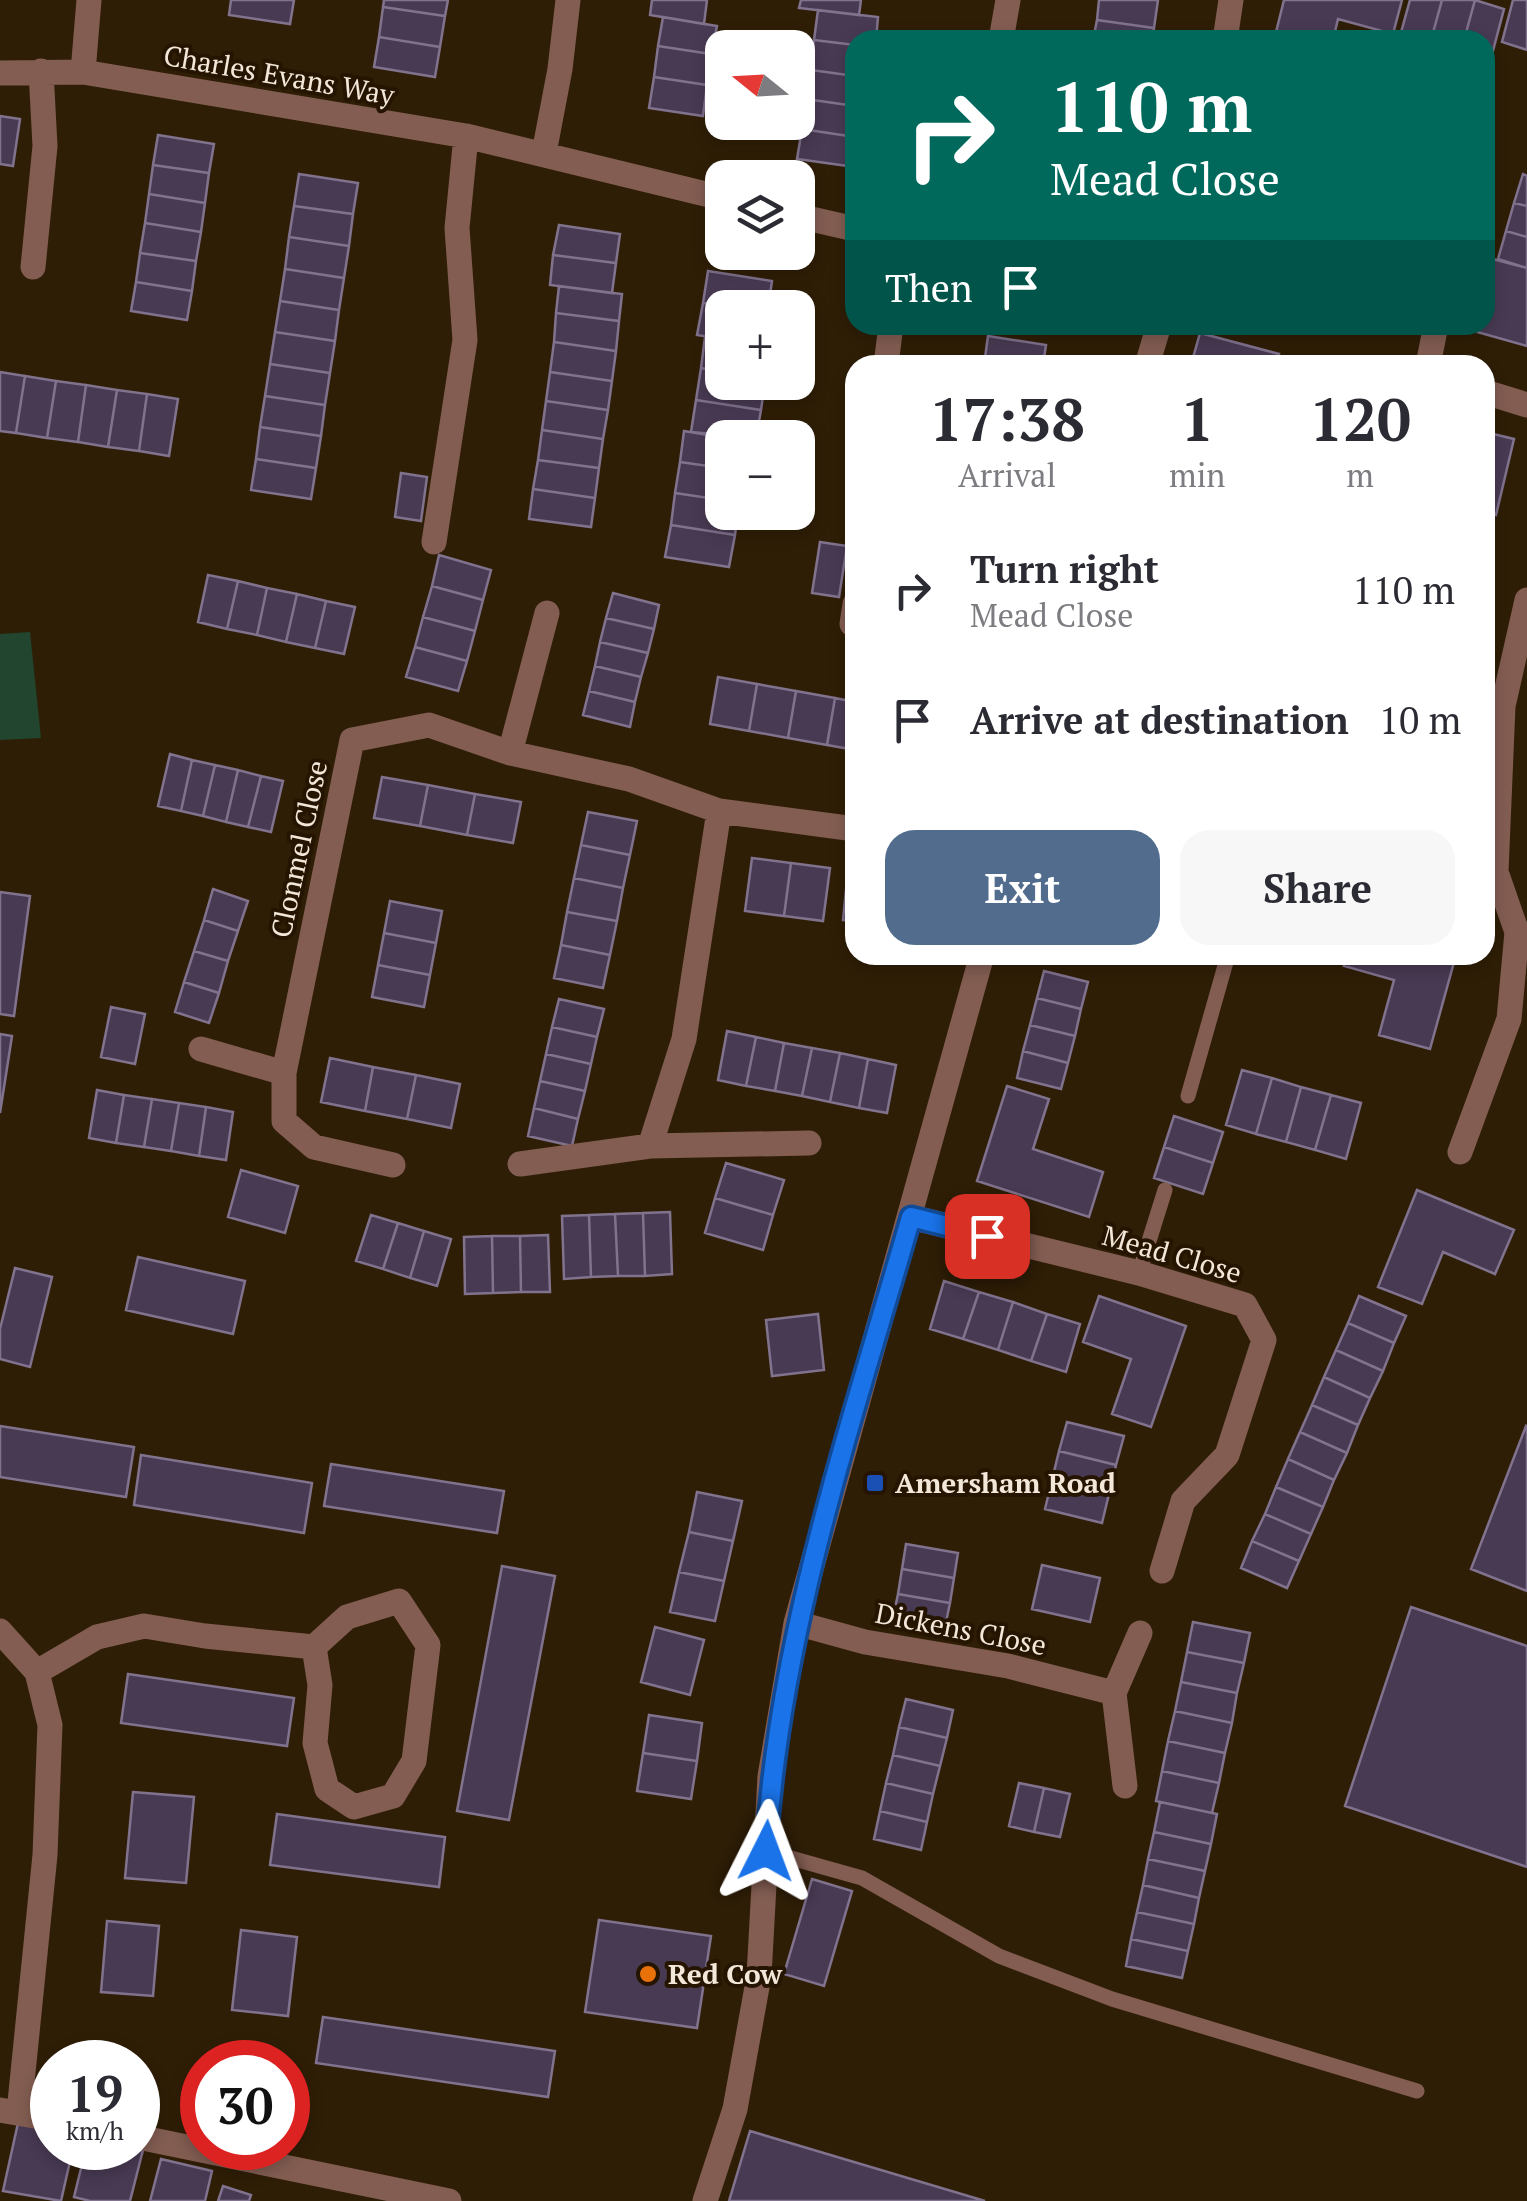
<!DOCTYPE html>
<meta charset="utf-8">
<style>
:root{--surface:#fff;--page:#f7f7f7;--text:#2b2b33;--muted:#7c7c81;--accent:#526c8d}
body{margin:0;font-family:"PT Serif",serif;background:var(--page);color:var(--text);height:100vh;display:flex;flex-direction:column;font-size:38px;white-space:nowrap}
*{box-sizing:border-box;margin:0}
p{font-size:32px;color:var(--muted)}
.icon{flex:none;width:55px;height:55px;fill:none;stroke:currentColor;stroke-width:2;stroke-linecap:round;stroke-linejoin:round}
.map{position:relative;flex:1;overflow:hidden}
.panel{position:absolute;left:845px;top:355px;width:650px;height:610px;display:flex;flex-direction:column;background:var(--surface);border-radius:30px;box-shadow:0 5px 15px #0003}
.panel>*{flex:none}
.guide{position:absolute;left:845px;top:30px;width:650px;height:305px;border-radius:30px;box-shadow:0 5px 15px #0003;background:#00695c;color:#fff;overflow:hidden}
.needle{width:65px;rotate:288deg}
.tools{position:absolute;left:705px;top:30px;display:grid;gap:20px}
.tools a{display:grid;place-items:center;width:110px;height:110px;border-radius:20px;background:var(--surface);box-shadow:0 5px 15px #0003;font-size:50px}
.speed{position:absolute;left:30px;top:2040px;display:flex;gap:20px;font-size:50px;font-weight:700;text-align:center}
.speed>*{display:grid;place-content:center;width:130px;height:130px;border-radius:50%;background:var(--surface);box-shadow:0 5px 15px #0003;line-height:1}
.speed small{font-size:25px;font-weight:400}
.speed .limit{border:15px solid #d22;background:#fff;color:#111}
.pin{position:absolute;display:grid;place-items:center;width:85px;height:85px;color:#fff;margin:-42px;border-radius:20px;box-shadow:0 5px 15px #0006}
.me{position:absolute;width:110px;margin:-55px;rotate:3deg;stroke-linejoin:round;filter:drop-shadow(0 0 8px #0008)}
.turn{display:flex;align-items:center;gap:35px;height:210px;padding:0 40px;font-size:45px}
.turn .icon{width:130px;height:130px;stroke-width:2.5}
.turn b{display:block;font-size:70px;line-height:85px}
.then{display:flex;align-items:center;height:95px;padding:0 40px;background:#0003;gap:20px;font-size:38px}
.eta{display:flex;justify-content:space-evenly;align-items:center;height:170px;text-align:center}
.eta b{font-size:60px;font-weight:600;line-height:70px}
.cta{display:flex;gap:20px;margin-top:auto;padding:20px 40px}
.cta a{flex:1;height:115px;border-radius:30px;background:var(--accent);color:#fff;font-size:40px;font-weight:600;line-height:115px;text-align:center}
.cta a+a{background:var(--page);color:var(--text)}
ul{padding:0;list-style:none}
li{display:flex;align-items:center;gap:30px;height:130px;padding:0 40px}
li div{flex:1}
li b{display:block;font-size:38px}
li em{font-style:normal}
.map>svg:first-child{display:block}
.green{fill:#22452f}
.building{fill:#483a53;stroke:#81728e;stroke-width:2.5}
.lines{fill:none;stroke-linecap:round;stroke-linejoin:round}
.lane{stroke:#835d52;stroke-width:15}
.street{stroke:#835d52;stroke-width:25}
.route-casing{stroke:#114b97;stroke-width:25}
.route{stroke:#1a73e8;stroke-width:18}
.transit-dot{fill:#1a4fb4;stroke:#251500;stroke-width:4}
.food-dot{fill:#e8710a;stroke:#251500;stroke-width:4}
.labels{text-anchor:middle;stroke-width:8;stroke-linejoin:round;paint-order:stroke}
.street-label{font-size:28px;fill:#f3e7d9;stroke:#251500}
.poi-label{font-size:28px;font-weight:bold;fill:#f3e7d9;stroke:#251500;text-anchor:start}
</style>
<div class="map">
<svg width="1527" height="2201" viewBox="0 0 1527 2201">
<rect width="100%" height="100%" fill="#2f1e06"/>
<path class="green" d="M30 632 41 738 0 740V634Z"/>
<path class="building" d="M231 0H294L290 24 229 15Z
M384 0H448L445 16 383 7Z
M652 0H707L704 24 650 15Z
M801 0H861L859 15 799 8Z
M1099 0H1158L1154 28 1097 20Z
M1284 0H1402L1393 34 1338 19 1333 40H1274Z
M1410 0H1442L1431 40 1400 36Z
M1442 0H1475L1464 40H1431Z
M1475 0 1504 9 1490 62 1485 60V40H1464Z
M1513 0H1527V50L1502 42Z
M383 7 445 16 440 47 379 37Z
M818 10 878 17 876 40H855V45L814 40Z
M663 17 717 26 711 54 658 46Z
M1097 20 1154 28 1152 40H1093Z
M379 37 440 47 435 77 374 67Z
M814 40 855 45V76L811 70Z
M658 46 711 54 707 85 654 77Z
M811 70 855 76V106L806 99Z
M654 77 707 85 703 116 649 108Z
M806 99 855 106V137L802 129Z
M0 116 20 119 13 166 0 164Z
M802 129 855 137V167L797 159Z
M158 135 214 144 209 173 153 165Z
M153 165 209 173 205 203 149 194Z
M299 174 358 183 353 214 294 206Z
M1523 174 1527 176V206L1514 203Z
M149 194 205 203 201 232 145 223Z
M1514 203 1527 206V237L1506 231Z
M294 206 353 214 349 246 289 237Z
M145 223 201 232 196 261 140 253Z
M559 225 620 234 616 263 553 255Z
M1506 231 1527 237V268L1498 259Z
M289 237 349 246 344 278 285 269Z
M140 253 196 261 192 291 136 282Z
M553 255 616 263 612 293 550 285Z
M1485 257 1527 268V346L1456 326 1485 325Z
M285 269 344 278 339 310 280 301Z
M708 271 772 281 768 308H732L703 303Z
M136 282 192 291 187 320 131 311Z
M559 286 622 294 619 321 556 313Z
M280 301 339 310 335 341 275 332Z
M703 303 732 308H722V339L697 335Z
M556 313 619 321 616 351 554 342Z
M275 332 335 341 330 373 270 364Z
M1200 333 1279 354 1276 365H1191Z
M988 336 1046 345 1043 365H984Z
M705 337 722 339V372L701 368Z
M554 342 616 351 612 381 550 372Z
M270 364 330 373 325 405 265 396Z
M701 368 722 372V382H765L761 410 696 400Z
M0 372 25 376 16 433 0 431Z
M550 372 612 381 608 410 546 401Z
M25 376 56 381 47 438 16 433Z
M56 381 86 385 78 442 47 438Z
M86 385 117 390 108 447 78 442Z
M117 390 147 394 139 451 108 447Z
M147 394 178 399 169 456 139 451Z
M265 396 325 405 321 436 260 427Z
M696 400 761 410 756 438 691 432Z
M546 401 608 410 603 439 542 430Z
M260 427 321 436 316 468 256 459Z
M542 430 603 439 599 468 538 460Z
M684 431 726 438H722V468L680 462Z
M1485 432 1514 439 1496 515 1485 512Z
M256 459 316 468 311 499 251 490Z
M538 460 599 468 595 498 533 489Z
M680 462 722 468V500L675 493Z
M401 473 427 477 421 521 395 517Z
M533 489 595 498 591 527 529 519Z
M675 493 722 500V512H738L735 535 671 525Z
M671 525 735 535 729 567 665 557Z
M820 542 847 546 839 597 812 593Z
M439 555 491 570 483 600 432 586Z
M208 575 238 581 227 629 198 622Z
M238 581 267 588 257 635 227 629Z
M432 586 483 600 475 631 423 617Z
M267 588 297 594 286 642 257 635Z
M613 593 659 605 654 629 606 618Z
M297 594 326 601 315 648 286 642Z
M326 601 355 607 344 654 315 648Z
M423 617 475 631 467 661 415 647Z
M606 618 654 629 648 653 600 642Z
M600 642 648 653 641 677 595 666Z
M415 647 467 661 458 691 406 677Z
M595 666 641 677 635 702 589 691Z
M718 677 757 684 749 731 710 724Z
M757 684 796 691 788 738 749 731Z
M589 691 635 702 630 727 583 715Z
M796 691 835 698 827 745 788 738Z
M835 698 855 702V750L827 745Z
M170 754 192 760 181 811 158 806Z
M192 760 215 765 203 816 181 811Z
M215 765 238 770 226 822 203 816Z
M238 770 261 776 248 827 226 822Z
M261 776 283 781 271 832 248 827Z
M382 777 428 785 420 826 374 818Z
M428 785 475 794 467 835 420 826Z
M475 794 521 802 513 843 467 835Z
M588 812 637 821 630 855 581 845Z
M581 845 630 855 623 888 574 878Z
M752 858 791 863 784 916 745 911Z
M791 863 830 868 823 921 784 916Z
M848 870 855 871V921L843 920Z
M574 878 623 888 617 921 567 912Z
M213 889 248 901 238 931 204 920Z
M0 892 30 896 14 1016 0 1014Z
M390 901 442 911 436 943 384 933Z
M567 912 617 921 610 955 561 945Z
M204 920 238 931 228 961 194 951Z
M384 933 436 943 430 975 378 965Z
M561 945 610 955 603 988 554 978Z
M194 951 228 961 219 993 184 982Z
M1347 955H1456L1430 1049 1379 1035 1394 980 1344 966Z
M378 965 430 975 424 1007 372 997Z
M1044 971 1088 982 1081 1009 1037 998Z
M184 982 219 993 209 1023 175 1012Z
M1037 998 1081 1009 1075 1036 1030 1025Z
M559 999 604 1009 597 1037 552 1027Z
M111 1007 145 1014 135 1064 101 1057Z
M1030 1025 1075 1036 1068 1063 1023 1051Z
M552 1027 597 1037 591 1064 546 1054Z
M727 1031 756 1037 746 1086 718 1080Z
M0 1034 12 1036 0 1113Z
M756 1037 784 1043 775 1091 746 1086Z
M784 1043 812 1048 802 1096 775 1091Z
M812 1048 840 1053 830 1102 802 1096Z
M1023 1051 1068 1063 1061 1089 1017 1078Z
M840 1053 868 1059 859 1108 830 1102Z
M546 1054 591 1064 585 1091 540 1081Z
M330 1058 373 1067 365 1111 321 1102Z
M868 1059 896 1065 887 1113 859 1108Z
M373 1067 416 1075 407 1119 365 1111Z
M1242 1070 1272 1078 1256 1134 1226 1125Z
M416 1075 460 1084 451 1128 407 1119Z
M1272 1078 1301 1087 1286 1142 1256 1134Z
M540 1081 585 1091 578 1119 534 1108Z
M1007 1086 1049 1099 1033 1149 1103 1172 1089 1217 977 1181Z
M1301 1087 1331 1095 1315 1150 1286 1142Z
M97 1090 124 1095 116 1143 89 1138Z
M124 1095 152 1099 144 1147 116 1143Z
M1331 1095 1361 1103 1346 1159 1315 1150Z
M152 1099 179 1103 171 1151 144 1147Z
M179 1103 206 1107 199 1156 171 1151Z
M206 1107 233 1112 226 1160 199 1156Z
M534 1108 578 1119 572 1146 528 1136Z
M1174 1116 1223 1132 1213 1163 1164 1147Z
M1164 1147 1213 1163 1203 1194 1154 1178Z
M726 1163 784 1180 773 1215 715 1198Z
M241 1170 298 1186 285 1233 228 1217Z
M1417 1190 1514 1230 1495 1274 1443 1252 1422 1304 1378 1287Z
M715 1198 773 1215 763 1250 705 1233Z
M670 1212 672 1274 645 1276 643 1213Z
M643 1213 645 1276H618L615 1214Z
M615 1214 618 1276 591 1277 589 1215Z
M371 1215 398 1223 383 1269 356 1261Z
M589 1215 591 1277 564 1279 562 1216Z
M398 1223 424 1231 410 1278 383 1269Z
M424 1231 451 1239 437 1286 410 1278Z
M548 1235 550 1292H521L520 1236Z
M492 1236 493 1293 465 1294 464 1237Z
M492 1236H520L521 1292 493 1293Z
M138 1257 245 1281 233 1334 126 1310Z
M15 1268 52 1277 30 1367 0 1359V1329Z
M944 1281 979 1292 963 1339 930 1329Z
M979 1292 1013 1302 998 1350 963 1339Z
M1099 1296 1186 1326 1151 1427 1112 1414 1131 1359 1083 1342Z
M1359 1296 1406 1316 1394 1343 1348 1323Z
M1013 1302 1047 1314 1031 1361 998 1350Z
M818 1314 824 1370 772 1376 766 1320Z
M1047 1314 1080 1324 1066 1372 1031 1361Z
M1348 1323 1394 1343 1383 1371 1336 1350Z
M1336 1350 1383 1371 1370 1398 1324 1377Z
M1324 1377 1370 1398 1358 1425 1312 1405Z
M1312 1405 1358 1425 1347 1453 1300 1432Z
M1067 1422 1124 1436 1116 1465 1059 1451Z
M0 1426 134 1447 126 1497 0 1477Z
M1526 1426 1527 1427V1591L1471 1569Z
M1300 1432 1347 1453 1334 1480 1288 1459Z
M1059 1451 1116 1465 1109 1494 1052 1480Z
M141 1455 312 1483 304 1533 134 1505Z
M1288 1459 1334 1480 1323 1507 1276 1487Z
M331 1464 504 1491 497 1533 324 1506Z
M1052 1480 1109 1494 1102 1523 1045 1509Z
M1276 1487 1323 1507 1311 1534 1265 1514Z
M697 1492 742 1501 733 1541 689 1532Z
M1265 1514 1311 1534 1299 1561 1252 1541Z
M689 1532 733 1541 724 1581 679 1572Z
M1252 1541 1299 1561 1287 1588 1241 1568Z
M906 1544 958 1553 954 1578 902 1569Z
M1042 1565 1100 1578 1090 1622 1032 1609Z
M502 1566 555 1576 509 1820 457 1811Z
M902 1569 954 1578 950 1603 898 1594Z
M679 1572 724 1581 715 1621 670 1612Z
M898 1594 950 1603 945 1627 893 1618Z
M1411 1607 1527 1646V1867L1345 1806Z
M1193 1622 1250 1633 1244 1663 1187 1652Z
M655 1627 704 1640 690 1695 641 1682Z
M1187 1652 1244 1663 1237 1693 1181 1682Z
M128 1674 294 1698 287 1746 121 1723Z
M1181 1682 1237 1693 1232 1723 1175 1711Z
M906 1699 953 1710 947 1738 899 1727Z
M1175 1711 1232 1723 1225 1753 1168 1741Z
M649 1715 702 1723 697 1761 643 1753Z
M899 1727 947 1738 940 1766 893 1755Z
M1168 1741 1225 1753 1219 1783 1162 1771Z
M643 1753 697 1761 691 1799 637 1791Z
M893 1755 940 1766 933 1794 886 1783Z
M1162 1771 1219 1783 1212 1813 1156 1801Z
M886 1783 933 1794 927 1822 880 1811Z
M1019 1783 1044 1788 1034 1832 1009 1826Z
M1044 1788 1070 1794 1060 1837 1034 1832Z
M133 1792 194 1797 186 1883 125 1878Z
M1160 1802 1217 1814 1211 1844 1154 1832Z
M880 1811 927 1822 921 1850 874 1839Z
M277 1814 445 1837 439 1887 270 1865Z
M1154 1832 1211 1844 1205 1871 1148 1859Z
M1148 1859 1205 1871 1199 1898 1143 1885Z
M812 1879 852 1891 824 1986 784 1974Z
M1143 1885 1199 1898 1194 1924 1137 1912Z
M1137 1912 1194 1924 1188 1951 1131 1939Z
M599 1920 711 1936 697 2028 585 2012Z
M107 1921 159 1926 153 1996 101 1992Z
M241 1930 297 1937 288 2016 232 2010Z
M1131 1939 1188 1951 1182 1978 1126 1966Z
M323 2017 555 2051 548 2097 316 2063Z
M18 2123 52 2131V2148H73L61 2201 3 2191Z
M750 2131 985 2201H729Z
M86 2148 143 2150 130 2201H90L74 2197Z
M161 2159 212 2171 205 2201H150Z
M223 2186 251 2195 249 2201H218Z"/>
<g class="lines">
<path class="lane" d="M1188 1096 1228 955
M1139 1273 1165 1190
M766 1851 862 1878 999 1956 1112 1999 1417 2091"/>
<path class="street" d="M1001 40 1008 0
M1225 40 1231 0
M83 72 89 0
M0 73 83 72 466 136 722 198
M544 153 560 69 568 0
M798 216 855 229
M33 267 45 146 41 71
M886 365 891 325
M1147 365 1159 325
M1428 365 1436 325
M1485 392 1527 405
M434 542 465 340 457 228 466 136
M852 624 855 604
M510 753 547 613
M1496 872 1503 706 1527 600
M201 1049 284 1073 352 740 429 725 510 753 629 779 719 811 855 829
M284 1073V1121L314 1147 393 1165
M650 1146 809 1143
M1460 1152 1509 1019 1517 932 1496 872 1485 865
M520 1164 650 1146 684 1039 719 811
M911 1217 1139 1273 1245 1305 1264 1340 1227 1455 1183 1501 1162 1571
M796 1623 865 1642 1008 1666 1114 1693 1125 1786
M0 1631 37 1672 50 1725 45 1855 19 2112
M37 1672 97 1637 144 1626 205 1636 314 1647 347 1617 399 1601 428 1645 414 1761 393 1796 354 1807 327 1789 315 1743 320 1685 314 1647
M1114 1693 1140 1633
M0 2110 52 2119
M138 2137 449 2201
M705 2201 735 2109 759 1976 770 1776 796 1623 982 955"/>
</g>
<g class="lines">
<defs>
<path id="route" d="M766 1851C779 1634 851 1425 911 1217L987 1236"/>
</defs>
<use href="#route" class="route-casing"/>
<use href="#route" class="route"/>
</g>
<rect class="transit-dot" x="865" y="1473" width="20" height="20" rx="5"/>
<circle class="food-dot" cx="648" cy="1974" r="10"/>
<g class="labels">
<g class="street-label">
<text transform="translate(279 75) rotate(10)" y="10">Charles Evans Way</text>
<text transform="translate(299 849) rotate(-78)" y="10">Clonmel Close</text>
<text transform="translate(1172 1254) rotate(16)" y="10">Mead Close</text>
<text transform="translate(961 1629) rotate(11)" y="10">Dickens Close</text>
</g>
<g class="poi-label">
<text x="895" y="1493">Amersham Road</text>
<text x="668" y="1984">Red Cow</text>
</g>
</g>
</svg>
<div class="tools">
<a><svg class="needle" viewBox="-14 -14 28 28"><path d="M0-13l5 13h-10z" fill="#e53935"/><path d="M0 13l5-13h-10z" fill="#7c7c81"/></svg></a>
<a><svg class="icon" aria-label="layers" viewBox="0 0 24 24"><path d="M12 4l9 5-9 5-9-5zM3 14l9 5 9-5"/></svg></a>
<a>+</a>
<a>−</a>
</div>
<div class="speed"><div>19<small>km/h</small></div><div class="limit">30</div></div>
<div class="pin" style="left:987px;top:1236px;background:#d93025"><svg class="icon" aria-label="arrive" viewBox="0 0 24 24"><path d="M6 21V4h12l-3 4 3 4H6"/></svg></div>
<svg class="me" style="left:766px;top:1851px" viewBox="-20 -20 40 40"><path d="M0-17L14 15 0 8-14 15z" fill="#1a73e8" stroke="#fff" stroke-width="4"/></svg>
<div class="guide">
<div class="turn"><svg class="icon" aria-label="right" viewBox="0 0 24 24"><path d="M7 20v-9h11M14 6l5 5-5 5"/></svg><div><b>110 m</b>Mead Close</div></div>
<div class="then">Then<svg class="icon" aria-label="arrive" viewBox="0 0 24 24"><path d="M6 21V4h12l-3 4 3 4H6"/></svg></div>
</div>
<section class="panel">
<div class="eta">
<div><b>17:38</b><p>Arrival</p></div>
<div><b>1</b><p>min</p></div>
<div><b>120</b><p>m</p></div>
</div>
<ul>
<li><svg class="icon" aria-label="right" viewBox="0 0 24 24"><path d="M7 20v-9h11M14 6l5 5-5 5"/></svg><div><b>Turn right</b><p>Mead Close</p></div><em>110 m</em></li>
<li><svg class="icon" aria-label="arrive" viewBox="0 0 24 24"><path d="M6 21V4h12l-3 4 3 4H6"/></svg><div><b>Arrive at destination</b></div><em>10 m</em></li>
</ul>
<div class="cta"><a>Exit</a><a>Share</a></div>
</section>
</div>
